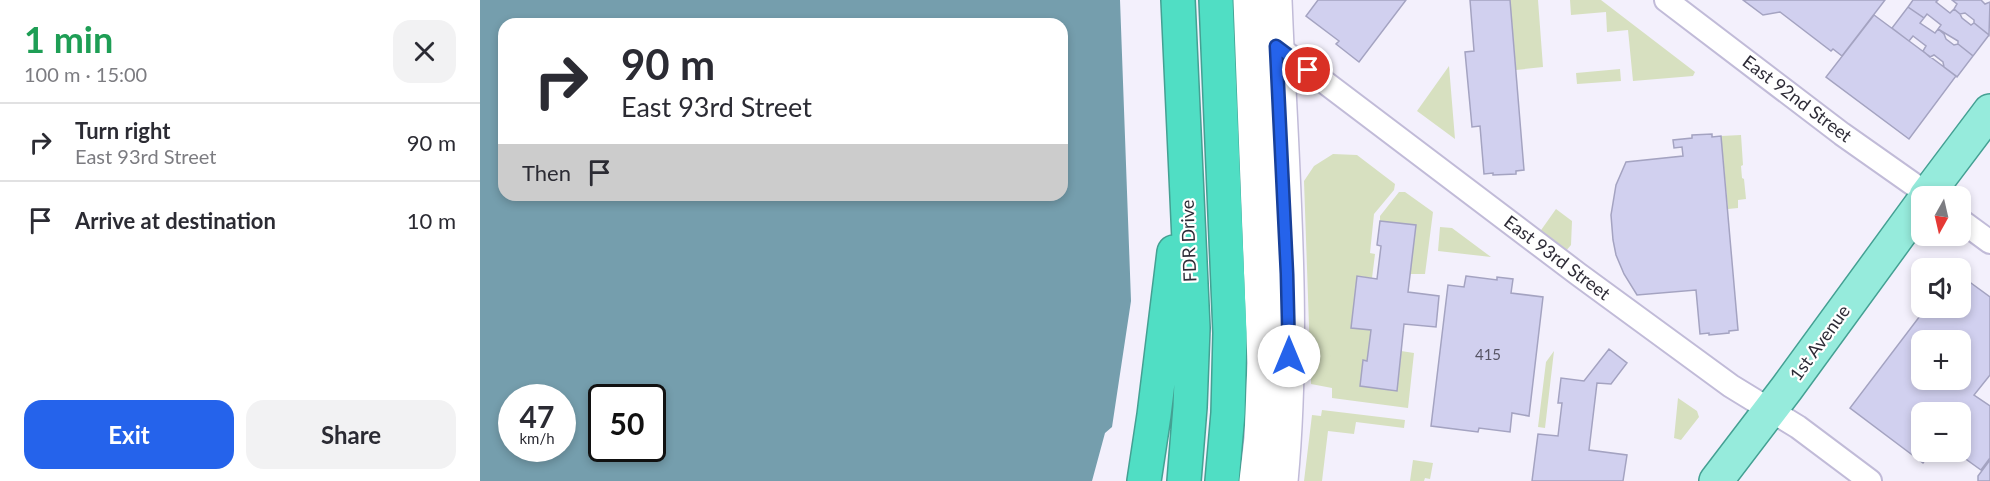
<!DOCTYPE html>
<meta charset="utf-8">
<style>
:root{--surface:#fff;--page:#f2f2f3;--text:#2b2b33;--muted:#7c7c81;--line:#e1e1e2;--accent:#2563eb}
body{margin:0;font-family:Lato,sans-serif;background:var(--page);color:var(--text);height:100vh;display:flex;flex-direction:column;font-size:22px;white-space:nowrap}
*{box-sizing:border-box;margin:0}
p{font-size:20px;color:var(--muted)}
.icon{flex:none;width:33px;height:33px;fill:none;stroke:currentColor;stroke-width:2;stroke-linecap:round;stroke-linejoin:round}
.map{position:relative;flex:1;overflow:hidden}
.sheet{display:flex;flex-direction:column;background:var(--surface);width:480px}
.sheet>*{flex:none}
.hud{position:absolute;left:18px;top:18px;width:570px;height:183px;border-radius:18px;box-shadow:0 3px 9px #0003;background:#fff;color:var(--text);overflow:hidden}
.needle{width:39px;rotate:188deg}
.controls{position:absolute;left:1431px;top:186px;display:grid;gap:12px}
.controls a{display:grid;place-items:center;width:60px;height:60px;border-radius:12px;background:var(--surface);box-shadow:0 3px 9px #0003;font-size:30px}
.speed{position:absolute;left:18px;top:384px;display:flex;gap:12px;font-size:30px;font-weight:700;text-align:center}
.speed>*{display:grid;place-content:center;width:78px;height:78px;border-radius:50%;background:var(--surface);box-shadow:0 3px 9px #0003;line-height:1}
.speed small{font-size:15px;font-weight:400}
.speed .limit{border:3px solid #111;border-radius:9px;background:#fff;color:#111}
.pin{position:absolute;display:grid;place-items:center;width:51px;height:51px;color:#fff;margin:-26px;border:3px solid #fff;border-radius:50%;box-shadow:0 2px 6px #0007}
.me{position:absolute;width:66px;margin:-33px;rotate:0deg;stroke-linejoin:round;filter:drop-shadow(0 0 4px #0008)}
.turn{display:flex;align-items:center;gap:21px;height:126px;padding:0 24px;font-size:27px}
.turn .icon{width:78px;height:78px;stroke-width:2.5}
.turn b{display:block;font-size:42px;line-height:51px}
.then{display:flex;align-items:center;height:57px;padding:0 24px;background:#0003;gap:12px;font-size:22px}
.round{display:grid;place-items:center;flex:none;width:63px;height:63px;border-radius:18px;background:var(--page)}
.headline{display:flex;align-items:center;justify-content:space-between;height:102px;padding:0 24px}
h1{font-size:36px;font-weight:700;line-height:45px;color:#1e9e55}
.primary-button{display:flex;gap:12px;margin-top:auto;padding:12px 24px}
.primary-button a{flex:1;height:69px;border-radius:18px;background:var(--accent);color:#fff;font-size:24px;font-weight:700;line-height:69px;text-align:center}
.primary-button a+a{background:var(--page);color:var(--text)}
ul{padding:0;list-style:none}
li{display:flex;align-items:center;gap:18px;height:78px;padding:0 24px;border-top:2px solid var(--line)}
li div{flex:1}
li b{display:block;font-size:22px}
li em{font-style:normal}
main{display:flex;flex:1;min-height:0}
.map>svg:first-child{display:block}
.green{fill:#d7e0c0}
.water{fill:#759ead;fill-rule:evenodd}
.building{fill:#d1d0ef;stroke:#a4a3c1;stroke-width:1.5;fill-rule:evenodd}
.lines{fill:none;stroke-linecap:round;stroke-linejoin:round}
.street-casing{stroke:#c1bbd8;stroke-width:26}
.secondary-casing{stroke:#c1bbd8;stroke-width:36}
.primary-casing{stroke:#44a093;stroke-width:36}
.highway-casing{stroke:#44a093;stroke-width:36}
.street{stroke:#fff;stroke-width:22}
.secondary{stroke:#fff;stroke-width:33}
.primary{stroke:#96ebdc;stroke-width:33}
.highway{stroke:#50dec4;stroke-width:33}
.route-casing{stroke:#184099;stroke-width:15}
.route{stroke:#2563eb;stroke-width:10}
.labels{text-anchor:middle;stroke-width:4.5;stroke-linejoin:round;paint-order:stroke}
.number-label{font-size:15px;fill:#575565}
.street-label{font-size:18px;fill:#2e2c37;stroke:#fff}
</style>
<main>
<section class="sheet">
<div class="headline"><div><h1>1 min</h1><p>100 m · 15:00</p></div><a class="round"><svg class="icon" aria-label="close" viewBox="0 0 24 24"><path d="M6 6l12 12M18 6L6 18"/></svg></a></div>
<ul>
<li><svg class="icon" aria-label="right" viewBox="0 0 24 24"><path d="M7 20v-9h11M14 6l5 5-5 5"/></svg><div><b>Turn right</b><p>East 93rd Street</p></div><em>90 m</em></li>
<li><svg class="icon" aria-label="arrive" viewBox="0 0 24 24"><path d="M6 21V4h12l-3 4 3 4H6"/></svg><div><b>Arrive at destination</b></div><em>10 m</em></li>
</ul>
<div class="primary-button"><a>Exit</a><a>Share</a></div>
</section>
<div class="map">
<svg width="1510" height="481" viewBox="0 0 1510 481">
<rect width="100%" height="100%" fill="#f3f0fc"/>
<path class="green" d="M1030 0H1058L1063 67 1036 70Z
M1090 0H1121L1215 72 1213 76 1153 81 1148 30 1127 32 1126 12 1091 15Z
M969 66 975 139 937 111Z
M1140 69 1141 81 1097 84 1096 73Z
M1261 135 1263 165 1261 166 1262 178 1264 179 1266 199 1258 200V208L1248 209 1241 136Z
M853 154 877 155 915 184 914 190 894 214 890 253 895 254 892 278 878 276 872 328 891 330 887 361 883 360 881 386 916 390 921 351 934 353 928 408 852 398V388L831 384 824 181 834 166Z
M919 192H925L953 212 945 274H930L936 225 900 221V216Z
M1076 209 1092 221 1091 245 1085 252 1059 233Z
M960 227 972 228 1011 257 958 251Z
M1074 351 1065 428 1058 427 1066 362Z
M1198 398 1217 411 1219 417 1201 440 1194 438Z
M842 410 925 420 924 428 876 422 874 434 848 431 842 481H824L832 415 841 416Z
M933 460 953 463 950 479 945 478 944 481H930Z"/>
<path class="water" d="M0 0H640L651 301 632 427 625 433 612 481H0ZM24 24H582V195H24ZM32 398H82V448H32ZM122 398H172V448H122Z"/>
<path class="building" d="M838 0H926L879 62 856 44 859 41 826 16Z
M990 0H1030L1044 170 1036 171V174L1013 175V173L1004 174 1000 126 992 127 985 52 994 51Z
M1263 0H1405L1362 56 1353 49 1351 51 1300 12 1283 15Z
M1433 0H1458L1456 2 1470 13 1474 9 1480 14 1482 18 1491 25 1494 23 1509 35 1493 56 1478 44V41L1458 29 1461 25 1447 14 1444 18 1428 7Z
M1472 0H1501L1505 4 1510 2 1509 35 1494 23V20L1485 13 1480 14 1474 9 1477 4Z
M1428 7 1444 18 1440 23 1455 33 1458 29 1464 34 1466 39 1474 45 1478 44 1493 56 1477 77 1464 67 1463 62 1454 55 1450 57 1443 51 1446 46 1433 36 1429 41 1412 28Z
M1394 15 1476 76 1429 139 1346 77Z
M1232 134V137L1241 136 1258 330 1249 331V333L1229 335V333L1220 334 1216 290 1157 295 1144 274 1136 255 1133 240 1131 215 1136 185 1146 162 1203 156 1202 147 1194 148 1193 140 1212 138V135Z
M900 221 936 225 928 292 959 296 956 327 924 324 917 391 880 386 883 360 887 361 891 330 871 328 877 276 897 279 901 246 897 245Z
M1480 275 1510 297V375L1494 395 1510 406V458L1501 470 1476 452H1480V412H1442V452H1451L1443 463 1370 408 1446 308H1480ZM1442 340H1480V380H1442Z
M986 276 1017 280V277L1033 279 1031 293 1063 297 1049 416 1032 413 1030 432 999 428 998 432 951 426 968 285 984 287Z
M1129 349 1147 363 1131 384 1117 383 1109 450 1147 455 1143 481H1052L1058 434 1078 436 1082 403H1078L1081 378 1104 381Z
M1510 460V481H1498V476Z"/>
<g class="lines">
<defs>
<path id="street" d="M1186 0 1362 134 1450 196
M789 40 1098 274 1251 386 1318 427 1390 481
M1480 220 1510 242"/>
<path id="secondary" d="M770 0 784 363 781 439 776 481
M795 0C801 160 816 321 801 481"/>
<path id="primary" d="M1446 196 1510 111
M1236 481 1307 388 1442 203"/>
<path id="highway" d="M698 0 713 328 710 407 704 481
M736 0 750 333 748 413 742 481
M664 481 674 415 694 252"/>
</defs>
<use href="#street" class="street-casing"/>
<use href="#secondary" class="secondary-casing"/>
<use href="#primary" class="primary-casing"/>
<use href="#highway" class="highway-casing"/>
<use href="#street" class="street"/>
<use href="#secondary" class="secondary"/>
<use href="#primary" class="primary"/>
<use href="#highway" class="highway"/>
</g>
<g class="lines">
<defs>
<path id="route" d="M809 356 807 274 796 46 828 70"/>
</defs>
<use href="#route" class="route-casing"/>
<use href="#route" class="route"/>
</g>
<g class="labels">
<g class="number-label">
<text x="1008" y="360">415</text>
</g>
<g class="street-label">
<text transform="translate(1317 99) rotate(37)" y="6">East 92nd Street</text>
<text transform="translate(709 241) rotate(-92)" y="6">FDR Drive</text>
<text transform="translate(1077 258) rotate(37)" y="6">East 93rd Street</text>
<text transform="translate(1340 343) rotate(-54)" y="6">1st Avenue</text>
</g>
</g>
</svg>
<div class="controls">
<a><svg class="needle" viewBox="-14 -14 28 28"><path d="M0-13l5 13h-10z" fill="#e53935"/><path d="M0 13l5-13h-10z" fill="#7c7c81"/></svg></a>
<a><svg class="icon" aria-label="sound" viewBox="0 0 24 24"><path d="M4 9h4l5-4v14l-5-4H4zM17 9q2 3 0 6"/></svg></a>
<a>+</a>
<a>−</a>
</div>
<div class="speed"><div>47<small>km/h</small></div><div class="limit">50</div></div>
<div class="pin" style="left:828px;top:70px;background:#d93025"><svg class="icon" aria-label="arrive" viewBox="0 0 24 24"><path d="M6 21V4h12l-3 4 3 4H6"/></svg></div>
<svg class="me" style="left:809px;top:356px" viewBox="-20 -20 40 40"><circle r="19" fill="#fff"/><path d="M0-13L10 11 0 6-10 11z" fill="#2563eb"/></svg>
<div class="hud">
<div class="turn"><svg class="icon" aria-label="right" viewBox="0 0 24 24"><path d="M7 20v-9h11M14 6l5 5-5 5"/></svg><div><b>90 m</b>East 93rd Street</div></div>
<div class="then">Then<svg class="icon" aria-label="arrive" viewBox="0 0 24 24"><path d="M6 21V4h12l-3 4 3 4H6"/></svg></div>
</div>
</div>
</main>
